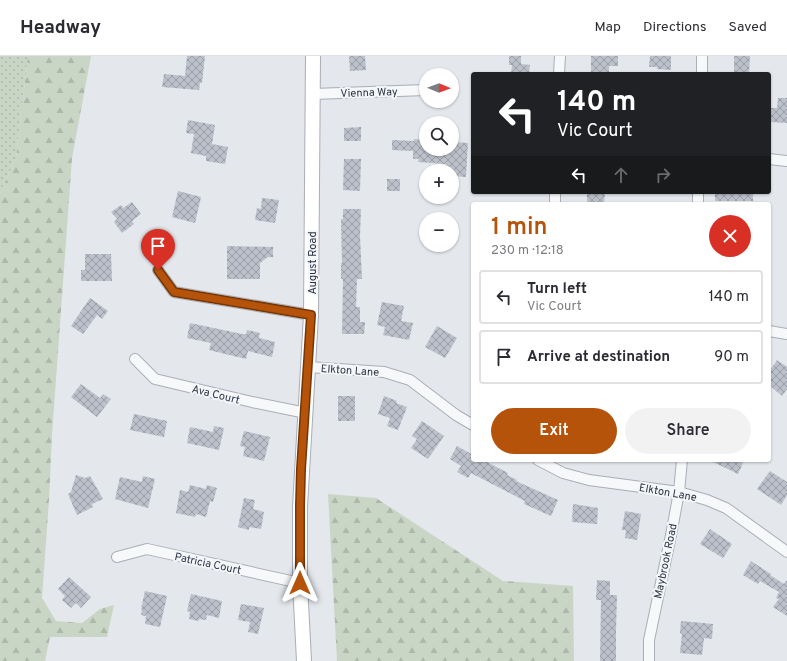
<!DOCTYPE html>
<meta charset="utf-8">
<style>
:root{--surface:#fff;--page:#f2f2f3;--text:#2b2b33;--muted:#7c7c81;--line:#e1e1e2;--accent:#b45309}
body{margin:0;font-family:Overpass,sans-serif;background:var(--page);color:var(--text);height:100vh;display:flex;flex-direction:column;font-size:15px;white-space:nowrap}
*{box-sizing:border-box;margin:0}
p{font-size:13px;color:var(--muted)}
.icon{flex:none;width:22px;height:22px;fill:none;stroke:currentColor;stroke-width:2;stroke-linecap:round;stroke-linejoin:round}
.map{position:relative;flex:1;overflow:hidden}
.sheet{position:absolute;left:471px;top:146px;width:300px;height:260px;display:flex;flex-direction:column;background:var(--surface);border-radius:4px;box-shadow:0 1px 3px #0004}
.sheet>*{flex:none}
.hud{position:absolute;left:471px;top:16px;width:300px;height:122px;border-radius:4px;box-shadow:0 1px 3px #0004;background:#202124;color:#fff;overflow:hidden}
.needle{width:26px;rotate:91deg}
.buttons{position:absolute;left:419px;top:12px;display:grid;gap:8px}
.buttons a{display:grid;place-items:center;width:40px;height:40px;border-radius:50%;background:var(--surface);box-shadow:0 1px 3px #0004;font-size:20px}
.pin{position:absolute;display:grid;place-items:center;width:34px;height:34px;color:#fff;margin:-41px -17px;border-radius:50% 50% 50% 0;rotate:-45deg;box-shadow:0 0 4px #0007}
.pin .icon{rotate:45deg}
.me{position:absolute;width:44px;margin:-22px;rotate:0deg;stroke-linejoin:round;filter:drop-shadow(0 0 3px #0008)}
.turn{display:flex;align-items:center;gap:14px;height:84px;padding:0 20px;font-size:18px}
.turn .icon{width:52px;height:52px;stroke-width:2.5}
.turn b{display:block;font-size:28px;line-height:34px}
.lanes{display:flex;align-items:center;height:38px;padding:0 20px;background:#0003;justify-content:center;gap:20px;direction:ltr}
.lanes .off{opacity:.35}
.round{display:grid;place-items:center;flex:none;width:42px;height:42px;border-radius:21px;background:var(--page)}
.overview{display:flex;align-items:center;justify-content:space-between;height:68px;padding:0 20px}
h1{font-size:24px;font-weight:600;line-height:30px;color:var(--accent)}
.primary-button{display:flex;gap:8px;margin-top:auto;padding:8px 20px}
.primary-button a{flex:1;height:46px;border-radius:24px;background:var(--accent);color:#fff;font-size:16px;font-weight:600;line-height:46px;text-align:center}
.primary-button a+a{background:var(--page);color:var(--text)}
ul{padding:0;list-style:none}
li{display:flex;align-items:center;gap:12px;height:54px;margin:0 8px 6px;padding:0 12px;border:2px solid var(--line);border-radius:4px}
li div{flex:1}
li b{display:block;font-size:15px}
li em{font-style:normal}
header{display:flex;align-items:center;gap:24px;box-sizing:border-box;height:56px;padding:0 20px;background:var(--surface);border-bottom:1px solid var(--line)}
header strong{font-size:19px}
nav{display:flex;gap:22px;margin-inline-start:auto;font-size:14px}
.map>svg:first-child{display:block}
.grass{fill:url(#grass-dots)}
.forest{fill:url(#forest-firs)}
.building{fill:url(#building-cross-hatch)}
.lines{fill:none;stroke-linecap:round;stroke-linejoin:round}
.street-casing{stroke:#a9aeb7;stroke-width:12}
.secondary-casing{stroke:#a9aeb7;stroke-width:16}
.street{stroke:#f7f8fa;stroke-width:10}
.secondary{stroke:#fff;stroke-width:14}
.route-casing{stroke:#753606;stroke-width:10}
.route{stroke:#b45309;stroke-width:7}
.labels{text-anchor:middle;stroke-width:4;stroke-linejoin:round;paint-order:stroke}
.street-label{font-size:11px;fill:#2b3445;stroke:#f4f6f9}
</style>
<header>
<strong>Headway</strong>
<nav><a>Map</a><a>Directions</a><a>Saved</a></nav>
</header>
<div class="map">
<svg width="787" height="605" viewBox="0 0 787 605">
<defs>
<pattern id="grass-dots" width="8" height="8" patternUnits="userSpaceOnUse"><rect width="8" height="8" fill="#c9d6c5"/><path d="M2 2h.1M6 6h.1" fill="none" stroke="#adb8ab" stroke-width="1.8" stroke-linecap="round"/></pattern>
<pattern id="forest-firs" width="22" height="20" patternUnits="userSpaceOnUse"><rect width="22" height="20" fill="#c9d6c5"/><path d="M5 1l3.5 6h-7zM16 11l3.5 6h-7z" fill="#adb8ab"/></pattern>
<pattern id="building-cross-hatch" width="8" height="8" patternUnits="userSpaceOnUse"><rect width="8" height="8" fill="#bbc0ca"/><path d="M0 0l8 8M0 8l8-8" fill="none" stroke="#989da6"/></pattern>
</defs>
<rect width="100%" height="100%" fill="#e4e7ec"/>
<path class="grass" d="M0 0H28L16 102 0 138Z"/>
<path class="forest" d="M28 0H91L72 102 52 379 49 444 42 542 56 565 82 567 100 553 114 549 107 581H50L45 605H0V138L16 102Z
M328 438 376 442 503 525 573 530 574 605H337Z"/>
<path class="building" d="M187 0H205L202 27H200L199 34 162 31 164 18 185 20Z
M349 0H365L366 14 350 15Z
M509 0H521V8L530 9 529 18H511L512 9H509Z
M591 0H618V10H609V18H591Z
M650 0H671V14L657 13V11H649Z
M734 0H750L749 18H734Z
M778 42H787V67L771 66V52H777Z
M188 64 215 69 212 88 228 91 225 108 206 105V100L191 97 194 78 186 77Z
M361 71V85H344V72Z
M414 83 426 84V93H452V86L468 87 466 121 452 120V115H448V111L446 110V108L418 106 419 103H413V95L392 94V84L414 85Z
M344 103H361L360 135 343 134Z
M387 123H400V135H387Z
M178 135 201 141 195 167 172 161Z
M587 136H605L604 148H587Z
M715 136H753V145H715Z
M262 142 279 144 275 167 255 164 257 152 261 153Z
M132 146 141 158 132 165 134 168 122 177 114 166 117 163 111 156 121 149 123 152Z
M343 153H361L360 180 362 223H357L356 251H360V266H365L364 278H342L343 223H341V207H342L341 163H343Z
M227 190 273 191V201H268L260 207V223H227Z
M85 198H111L112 225H81V214H85Z
M90 242 108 255 102 263 97 259 83 278 71 270Z
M382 246 404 250 401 265 413 267 409 284 383 279 385 271 377 269Z
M190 267 242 278H246L247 274 260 277 259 282 275 286 272 301 248 295 246 303 209 294 211 287 187 282Z
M437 270 457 282 445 302 425 291Z
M777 304 787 311V333L782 340 769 329V316Z
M81 328 100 342 103 338 111 343 97 361 71 341Z
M338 340H355V365H338Z
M384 340 397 345 396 347 407 351 398 374 387 370 390 362 378 358Z
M134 358 167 365 164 381 130 374Z
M422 365 444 380 428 403 411 392 417 383 412 380Z
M214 370 224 372 219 394 187 387 190 371 213 376Z
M244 375 270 381 264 405 243 400 245 391 240 390Z
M457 390 473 399V404H483L508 417 507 419 517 424 516 425 558 444 551 460 524 448 525 445 471 417 468 422 457 416 461 410 450 403Z
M709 404H737L743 407 738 418Z
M770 415 787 426V439L781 449 757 433Z
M76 419 85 422 90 420 103 443 92 448 93 451 77 459 68 438 71 436Z
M143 420 155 423 148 452 115 443 120 421 142 426Z
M190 429 206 433 207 429 217 432 213 446 210 445 206 461 196 458 195 461 176 457 180 434 188 436Z
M244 442 255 444 253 453 264 456 261 473 249 471V474L238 471Z
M573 448 598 452 597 468 572 466Z
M625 455 641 458 637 484 625 482 626 474H622Z
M710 473 732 488 723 502 700 488Z
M751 505 771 518 770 519 784 528 787 524V560L773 551 779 543 776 542 779 536 760 525 758 528 743 519Z
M69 521 91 541 81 552 76 547 71 552 62 544 65 540 58 533Z
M597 524 610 525V539H617L616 575V605H600L601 544H596Z
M145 535 167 540 160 571 145 568 146 560 141 559 142 553H141Z
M191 538 222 545 219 562 207 559 206 564 199 563V565L189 563 190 556 187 555Z
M241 548 264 552 258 578 248 576 250 566 238 564Z
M681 565 713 568 712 583 704 582 702 599 680 597 682 578 680 577Z"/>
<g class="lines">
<defs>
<path id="street" d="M559 18 560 0
M702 18V0
M313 38 426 34
M769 103 787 105
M555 148V136
M698 148V136
M158 214 174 236 311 259
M769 275 787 278
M135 303 155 323 252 346 306 357
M308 311 384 316 410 324 456 359 473 369
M538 404 563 417 589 424 679 436 707 444 726 452 787 496
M117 501 147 493 300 527
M649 605V584L671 479 679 436 682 404"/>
<path id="secondary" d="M304 605 300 527V451L311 259 313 0"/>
</defs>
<use href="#street" class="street-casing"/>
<use href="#secondary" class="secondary-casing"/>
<use href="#street" class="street"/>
<use href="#secondary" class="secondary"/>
</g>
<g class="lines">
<defs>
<path id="route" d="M158 214 174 236 311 259 301 413 300 450V527"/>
</defs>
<use href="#route" class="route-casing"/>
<use href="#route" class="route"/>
</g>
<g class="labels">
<g class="street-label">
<text transform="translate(369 36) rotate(-2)" y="4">Vienna Way</text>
<text transform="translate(312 207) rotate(-90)" y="4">August Road</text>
<text transform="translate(350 314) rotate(4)" y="4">Elkton Lane</text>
<text transform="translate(216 338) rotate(14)" y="4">Ava Court</text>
<text transform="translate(668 436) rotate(10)" y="4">Elkton Lane</text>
<text transform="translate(665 505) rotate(-78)" y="4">Maybrook Road</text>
<text transform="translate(208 507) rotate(12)" y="4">Patricia Court</text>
</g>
</g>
</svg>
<div class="buttons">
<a><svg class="needle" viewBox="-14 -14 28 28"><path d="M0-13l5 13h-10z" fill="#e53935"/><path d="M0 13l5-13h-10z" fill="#7c7c81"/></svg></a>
<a><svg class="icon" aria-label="search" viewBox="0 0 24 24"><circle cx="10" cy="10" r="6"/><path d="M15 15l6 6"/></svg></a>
<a>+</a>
<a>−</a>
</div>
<div class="pin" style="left:158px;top:214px;background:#d93025"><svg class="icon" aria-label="arrive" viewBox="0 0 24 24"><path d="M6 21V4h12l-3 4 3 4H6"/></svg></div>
<svg class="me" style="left:300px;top:527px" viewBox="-20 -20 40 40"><path d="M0-17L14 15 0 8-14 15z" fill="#b45309" stroke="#fff" stroke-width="4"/></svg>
<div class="hud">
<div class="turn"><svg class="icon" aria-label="left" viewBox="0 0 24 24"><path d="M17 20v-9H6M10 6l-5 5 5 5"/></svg><div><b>140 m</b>Vic Court</div></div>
<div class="lanes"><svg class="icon" aria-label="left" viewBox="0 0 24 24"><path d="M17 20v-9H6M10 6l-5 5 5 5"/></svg><svg class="icon off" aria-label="ahead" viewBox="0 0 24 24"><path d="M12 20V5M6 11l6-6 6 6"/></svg><svg class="icon off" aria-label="right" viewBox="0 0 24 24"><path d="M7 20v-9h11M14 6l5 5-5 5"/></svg></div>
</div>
<section class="sheet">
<div class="overview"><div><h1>1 min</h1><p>230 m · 12:18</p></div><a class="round" style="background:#d93025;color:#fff"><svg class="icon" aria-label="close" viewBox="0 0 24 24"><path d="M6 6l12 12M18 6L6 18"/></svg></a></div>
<ul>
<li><svg class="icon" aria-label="left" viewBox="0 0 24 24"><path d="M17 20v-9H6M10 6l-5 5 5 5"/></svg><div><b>Turn left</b><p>Vic Court</p></div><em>140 m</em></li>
<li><svg class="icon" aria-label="arrive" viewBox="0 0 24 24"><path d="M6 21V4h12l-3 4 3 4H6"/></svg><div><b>Arrive at destination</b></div><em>90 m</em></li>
</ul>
<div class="primary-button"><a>Exit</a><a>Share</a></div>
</section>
</div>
